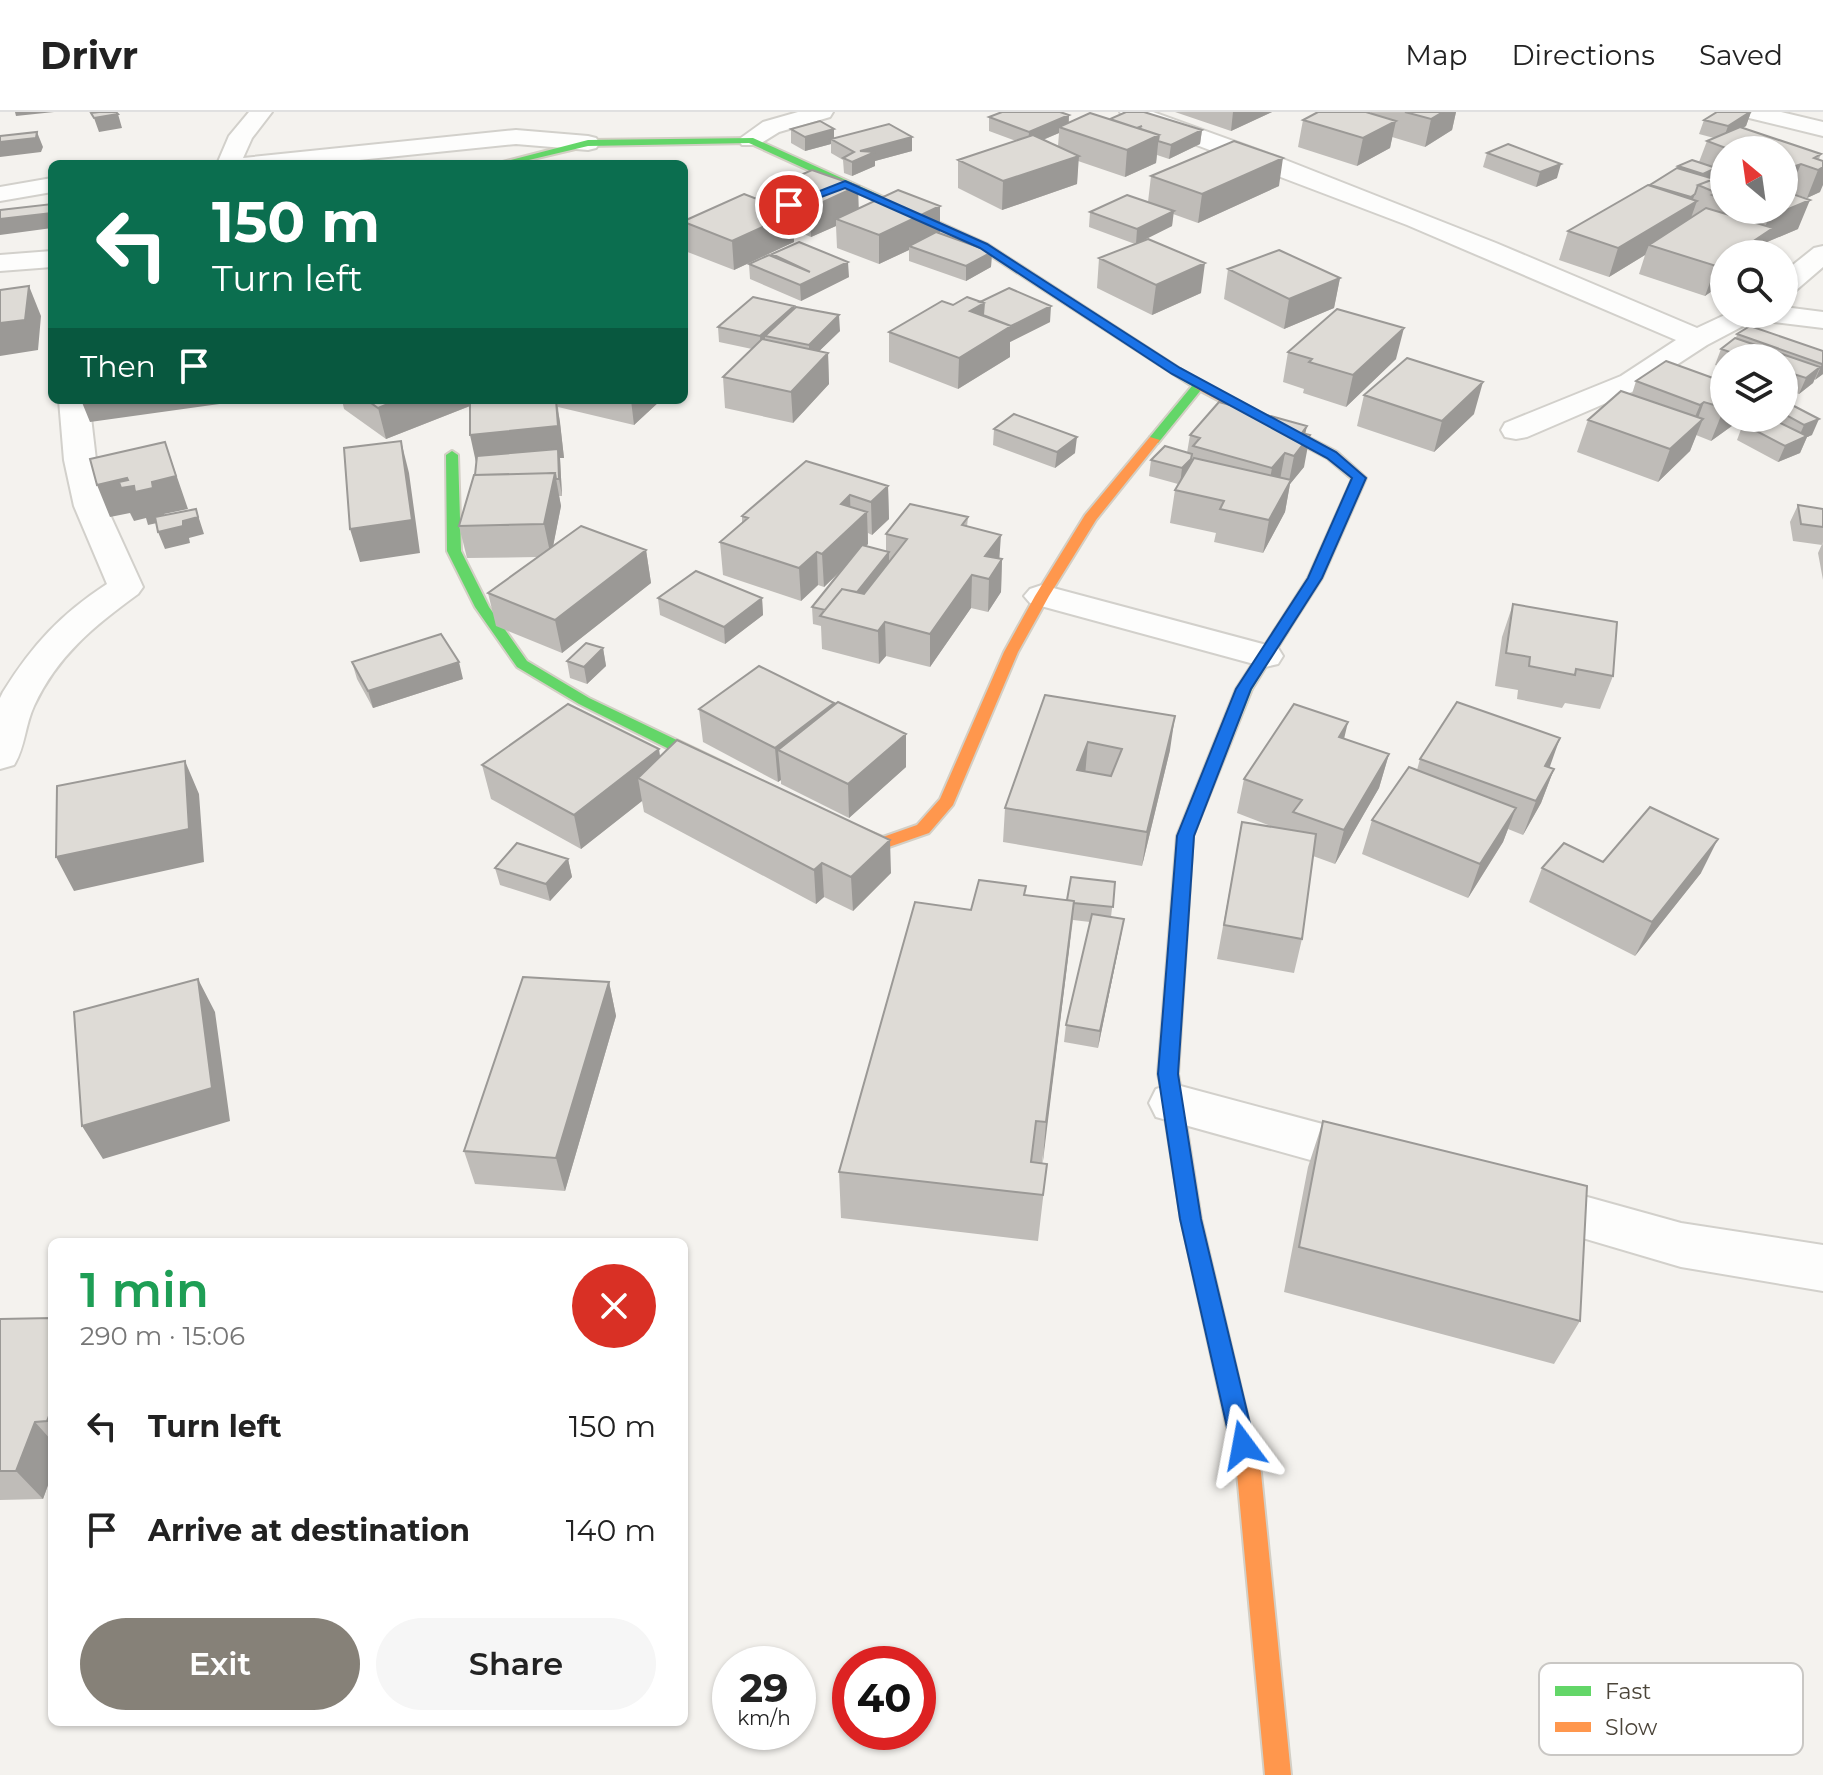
<!DOCTYPE html>
<meta charset="utf-8">
<style>
:root{--surface:#fff;--page:#f6f6f6;--text:#222;--muted:#767676;--line:#e0e0e0;--accent:#868178}
body{margin:0;font-family:Montserrat,sans-serif;background:var(--page);color:var(--text);height:100vh;display:flex;flex-direction:column;font-size:30px;white-space:nowrap}
*{box-sizing:border-box;margin:0}
p{font-size:26px;color:var(--muted)}
.icon{flex:none;width:44px;height:44px;fill:none;stroke:currentColor;stroke-width:2;stroke-linecap:round;stroke-linejoin:round}
.map{position:relative;flex:1;overflow:hidden}
.sheet{position:absolute;left:48px;top:1126px;width:640px;height:488px;display:flex;flex-direction:column;background:var(--surface);border-radius:12px;box-shadow:0 2px 6px #0004}
.sheet>*{flex:none}
.banner{position:absolute;left:48px;top:48px;width:640px;height:244px;border-radius:12px;box-shadow:0 2px 6px #0004;background:#0b6e4f;color:#fff;overflow:hidden}
.needle{width:52px;rotate:331deg}
.controls{position:absolute;left:1710px;top:24px;display:grid;gap:16px}
.controls a{display:grid;place-items:center;width:88px;height:88px;border-radius:50%;background:var(--surface);box-shadow:0 2px 6px #0004;font-size:40px}
.speed{position:absolute;left:712px;top:1534px;display:flex;gap:16px;font-size:40px;font-weight:700;text-align:center}
.speed>*{display:grid;place-content:center;width:104px;height:104px;border-radius:50%;background:var(--surface);box-shadow:0 2px 6px #0004;line-height:1}
.speed small{font-size:20px;font-weight:400}
.speed .limit{border:12px solid #d22;background:#fff;color:#111}
.pin{position:absolute;display:grid;place-items:center;width:68px;height:68px;color:#fff;margin:-34px;border:4px solid #fff;border-radius:50%;box-shadow:0 2px 8px #0007}
.me{position:absolute;width:88px;margin:-44px;rotate:347deg;stroke-linejoin:round;filter:drop-shadow(0 0 6px #0008)}
.turn{display:flex;align-items:center;gap:28px;height:168px;padding:0 32px;font-size:36px}
.turn .icon{width:104px;height:104px;stroke-width:2.5}
.turn b{display:block;font-size:56px;line-height:68px}
.then{display:flex;align-items:center;height:76px;padding:0 32px;background:#0003;gap:16px;font-size:30px}
.round{display:grid;place-items:center;flex:none;width:84px;height:84px;border-radius:42px;background:var(--page)}
.headline{display:flex;align-items:center;justify-content:space-between;height:136px;padding:0 32px}
h1{font-size:48px;font-weight:600;line-height:60px;color:#1e9e55}
.cta{display:flex;gap:16px;margin-top:auto;padding:16px 32px}
.cta a{flex:1;height:92px;border-radius:48px;background:var(--accent);color:#fff;font-size:32px;font-weight:600;line-height:92px;text-align:center}
.cta a+a{background:var(--page);color:var(--text)}
ul{padding:0;list-style:none}
li{display:flex;align-items:center;gap:24px;height:104px;padding:0 32px}
li div{flex:1}
li b{display:block;font-size:30px}
li em{font-style:normal}
header{display:flex;align-items:center;gap:48px;box-sizing:border-box;height:112px;padding:0 40px;background:var(--surface);border-bottom:2px solid var(--line)}
header strong{font-size:38px}
nav{display:flex;gap:44px;margin-inline-start:auto;font-size:28px}
.map>svg:first-child{display:block}
.lines{fill:none;stroke-linecap:round;stroke-linejoin:round}
.street-casing{stroke:#d2d0cb;stroke-width:4}
.fast-casing{stroke:#d3cfc5;stroke-width:4}
.slow-casing{stroke:#d3cfc5;stroke-width:4}
.street{fill:#fdfdfc;fill-rule:evenodd}
.fast{fill:#63d668;fill-rule:evenodd}
.slow{fill:#ff974d;fill-rule:evenodd}
.wall{fill:#bfbcb8;fill-rule:evenodd}
.shaded-wall{fill:#9b9996}
.building{fill:#dedbd6;stroke:#9b9996;stroke-width:2;fill-rule:evenodd}
.route{fill:#1a73e8;stroke:#114b97;stroke-width:2}
.key{fill:#fff;stroke:#c9c7c4;stroke-width:2}
.key-label{font-size:22px;fill:#4b4439}
</style>
<header>
<strong>Drivr</strong>
<nav><a>Map</a><a>Directions</a><a>Saved</a></nav>
</header>
<div class="map">
<svg width="1823" height="1663" viewBox="0 0 1823 1663">
<rect width="100%" height="100%" fill="#f4f2ee"/>
<g class="lines">
<defs>
<path id="street" d="M249 0H272L252 26 243 46 516 18 588 24 596 26 600 31 596 36 588 38 516 32 320 52H217L229 24Z
M798 0H833L830 5 779 20 758 33H742L738 28 763 10Z
M1120 0H1153L1283 47 1496 131 1697 216 1727 202H1784V195L1823 200V216L1774 210 1762 204 1707 233 1641 276 1527 325 1516 327 1505 325 1501 318 1505 311 1621 264 1676 228 1407 113 1123 5Z
M1742 0H1781L1823 10V24L1745 5Z
M52 66V80L0 89V75Z
M1823 134V155L1794 180 1784 182V160L1814 136Z
M52 139V155L0 159V143Z
M59 288H89L96 348 106 394 143 475 138 482C94 514 57 544 34 594 25 613 25 636 14 653L0 657V586L3 580C33 532 60 503 107 472L74 394 64 348Z
M1042 473 1278 536 1283 544 1278 552 1265 555 1030 491 1024 484 1030 477Z
M1173 972 1375 1026 1393 1032 1400 1046 1393 1060 1375 1066 1156 1005 1149 991 1156 977Z
M1526 1068 1681 1111 1823 1133V1179L1681 1155 1508 1104 1501 1089 1508 1074Z"/>
<path id="fast" d="M753 26 987 132 1205 273 1158 331H1150V325L1192 274 979 136 749 31 588 34 512 52H495L588 28Z
M452 339 458 343 461 439 489 495 527 549 589 586 731 654 733 658 731 662H719L579 592 517 555 475 495 447 439 446 343Z
M1281 515 1288 519 1252 577 1193 724 1178 962 1182 986 1179 992 1172 994 1165 992 1158 962 1177 724 1236 577 1276 516Z"/>
<path id="slow" d="M1199 269 1337 340 1366 366 1322 466 1286 522H1276L1274 519 1308 466 1352 367 1327 346 1195 276V270Z
M1150 325 1160 328 1096 408 1049 484 1018 540 953 693 929 721 883 737 828 715 826 711 834 705 883 725 917 713 940 687 1004 540 1035 484 1085 403Z
M1172 978 1179 980 1182 986 1201 1107 1261 1361 1291 1663H1265L1237 1361 1181 1107 1162 986 1165 980Z"/>
</defs>
<use href="#street" class="street-casing"/>
<use href="#fast" class="fast-casing"/>
<use href="#slow" class="slow-casing"/>
<use href="#street" class="street"/>
<use href="#fast" class="fast"/>
<use href="#slow" class="slow"/>
</g>
<path class="wall" d="M1175 0H1272L1231 19Z
M1371 0H1456L1452 18 1425 35 1392 25 1390 36 1357 54 1298 35 1303 8 1370 1Z
M1751 0 1746 14 1742 16 1821 42 1819 47 1820 80 1807 86 1788 80 1798 117 1767 130 1705 184 1639 162 1645 143 1609 165 1559 148 1568 119 1650 74 1677 57 1678 54 1699 50 1707 29 1714 26 1699 22 1704 8ZM1724 38H1784V98H1724Z
M1069 3V10L1110 7 1202 18 1200 32 1169 47 1157 43 1156 51 1125 65 1078 49 1077 72 1002 98 958 76V48L1016 29 989 19V5ZM1059 21 1058 34 1043 28Z
M791 17H834V26L912 39 875 49V54L852 64 844 61 843 48 831 41V32L805 39 791 31Z
M1487 41 1557 66 1536 75 1483 55Z
M1151 64 1279 74 1198 111 1173 102 1172 114 1146 127 1201 181 1152 203 1097 176 1099 146 1135 132 1089 115 1090 100 1148 90Z
M764 79 859 96 940 94V121L992 140 991 155 966 169 909 149V138L879 152 837 136 836 114 811 125 794 118V130L734 158 685 139 684 109 765 90Z
M772 142 849 165 801 189 750 167 749 152 772 144Z
M1228 157 1340 166 1334 196 1284 217 1224 187Z
M980 190 1050 210 1010 230V245L958 277 889 250V220L953 193Z
M794 197 840 219 819 239 828 241 829 272 793 311 725 296 723 265 752 237 719 230 718 215Z
M1737 222 1823 239V262L1814 268 1813 271 1799 282 1787 278 1784 286V246H1724V256L1715 253 1721 237 1736 226Z
M1288 240 1396 247 1346 295 1303 281 1304 277 1283 270Z
M1724 258V306H1738L1736 311 1711 329 1696 323 1690 339 1658 370 1577 340 1588 308 1632 282 1636 269 1713 266Z
M1364 283 1474 302 1434 340 1357 314Z
M342 288H469L470 292V288H661L634 313 558 295 564 346H560L562 384H559L561 394 553 434 646 438 651 471 562 541 496 514 488 481 538 445 467 446 459 414 475 363 476 350 470 294 386 327 344 297Z
M1792 293 1812 323 1807 325 1800 341 1778 350 1737 328 1743 312 1749 310 1739 306H1770L1774 308V306H1784V296Z
M994 317 1075 341 1055 356 993 333Z
M1305 322 1304 355 1290 372 1285 400 1263 441 1214 430 1216 421 1170 411 1175 378 1178 372 1149 364 1151 348 1187 341 1190 323Z
M888 374 889 407 872 423 868 421V432L866 434 886 439V422L968 405 967 415 999 447H1002L1001 480 988 500 971 496 930 555 886 544 879 552 822 537 821 514 813 512 812 495 846 454 824 475 818 473 801 489 723 463 720 430 742 411V404Z
M1798 393 1823 397V430L1822 433 1793 429 1790 410Z
M1823 430V468L1818 441Z
M658 486H762L763 503 725 532 660 503Z
M1513 492 1613 564 1600 597 1565 591 1562 596 1517 587 1518 578 1495 574 1502 525Z
M603 536 606 554 587 572 570 566 567 549Z
M352 550 463 567 373 596 357 567Z
M1045 583 1170 638 1142 754 1003 730 1005 696Z
M834 593 906 655 849 706 781 672V668L778 670 703 630 699 597Z
M1344 627 1389 642 1379 676 1335 752 1313 744 1302 827 1294 861 1217 847 1242 710 1276 716 1237 701 1244 667Z
M660 645 891 761 853 799 824 785 816 792 644 700 642 689 581 737 491 687 482 653Z
M1420 647 1549 655 1554 657 1541 691 1523 723 1508 717 1503 730 1468 786 1362 742 1372 708 1417 658Z
M568 747 572 765 550 789 500 773 495 756Z
M1603 750 1701 761 1635 844 1529 790 1542 756Z
M1115 770 1111 805 1121 824 1098 936 1064 930 1066 913 1090 810 1073 808 1042 1051 1047 1052 1038 1129 841 1106 839 1060 971 798 1026 783 1067 788Z
M609 870 616 904 565 1079 475 1072 464 1039Z
M1323 1009 1580 1209 1554 1252 1284 1180 1308 1055Z
M52 1206V1362L43 1387 0 1388V1207Z"/>
<path class="shaded-wall" d="M15 0H54L16 4Z
M1233 0H1272L1231 19Z
M1443 0H1456L1452 18 1425 35 1431 7Z
M1751 0 1746 14 1723 28 1728 14Z
M118 2 122 16 99 20 94 6Z
M1069 3 1068 17 1059 15V21L1028 34 1029 20Z
M1396 9 1390 36 1357 54 1363 26Z
M834 17V29L831 27V32L805 39V25Z
M1202 18 1200 32 1169 47 1171 33Z
M37 20 43 35 41 40 0 45V30Z
M1159 23 1156 51 1125 65 1127 38Z
M912 25V39L875 49V54L852 64V50L860 39Z
M1079 44 1077 72 1002 98 1003 69Z
M1283 46 1279 74 1198 111 1202 82Z
M1561 52 1557 66 1536 75 1540 60Z
M1801 52 1789 80 1784 82V66L1787 57Z
M1823 55V73L1820 80 1807 86 1818 58Z
M1716 56 1711 70 1699 74 1703 62Z
M858 74 859 103 836 107V114L811 125 810 96Z
M1695 82 1691 92 1697 89 1687 117 1649 133 1645 143 1609 165 1618 136 1687 94 1691 85Z
M1810 88 1798 117 1767 130 1762 142H1734L1762 123 1769 105Z
M940 94V123L909 134V138L879 152V123Z
M1174 99 1172 114 1136 132 1137 117Z
M52 101V116L0 123V107Z
M793 101 794 130 734 158 732 129Z
M992 140 991 155 966 169V154Z
M1724 149V171L1705 184 1716 154Z
M848 150 849 165 801 189 800 173Z
M1205 151 1201 181 1152 203 1156 173Z
M1340 166 1334 196 1284 217 1289 187Z
M29 174 41 204 38 238 0 244V211Z
M984 191 983 221 970 199Z
M794 194V209L765 224V235L761 239 760 224Z
M1051 194 1050 210 1010 230V245L958 277 959 246 1010 215Z
M839 203 840 219 809 249V233Z
M1404 216 1396 247 1346 295 1353 263Z
M828 241 829 272 793 311 791 280Z
M1823 251V262L1815 268 1822 252Z
M1820 255 1813 271 1799 282 1806 266Z
M1483 270 1474 302 1434 340 1442 309Z
M81 288H248L90 310Z
M398 288H469L470 294 386 327 378 296Z
M556 288 560 310 564 346H560L562 384 559 367 558 346 477 355 470 323Z
M631 288H661L634 313Z
M1704 290 1695 314 1703 307 1690 339 1658 370 1670 337 1689 319 1700 293Z
M1724 296V306H1738L1736 311 1711 329Z
M1819 307 1812 323 1807 325 1800 341 1778 350 1785 334 1797 329 1804 313Z
M1307 314 1303 332 1310 323 1304 355 1290 372 1285 400 1263 441 1269 408 1288 374 1294 344 1302 321Z
M1077 325 1075 341 1055 356 1057 340Z
M401 329 409 361 420 441 360 450 350 417Z
M165 330 188 397 164 402 166 409 148 413 146 406 134 409 130 401 110 405 97 373 127 366 152 370Z
M1285 341 1279 373 1266 388 1272 356Z
M1191 347 1189 363 1180 373 1182 356Z
M555 361 561 394 551 445 544 412Z
M888 374 889 407 872 423 871 390Z
M850 383 851 415 867 400 868 432 824 475 822 442 841 392Z
M196 397 204 422 189 426 190 431 165 437 158 420 183 409Z
M1001 423 999 452 1002 447 1001 480 988 500 989 467 985 444Z
M646 438 651 471 562 541 555 508Z
M817 440 818 473 801 489 799 456Z
M889 440V456L848 509V492Z
M972 463 971 496 930 555V522Z
M762 486 763 503 725 532 724 515Z
M885 510 886 544 879 552 878 519Z
M603 536 606 554 587 572 584 555Z
M459 550 463 567 373 596 368 579Z
M834 591 835 625 778 638 781 668 778 670 775 636Z
M1175 604 1170 638 1142 754 1147 720Z
M1348 610 1340 644 1339 625Z
M906 622V655L849 706 848 672Z
M1560 626 1548 660 1545 654Z
M1088 630 1085 664 1077 658Z
M659 637 664 671 638 666 642 689 581 737 574 703Z
M1389 642 1379 676 1335 752 1344 718Z
M185 649 199 682 204 750 74 779 56 745Z
M1554 657 1541 691 1523 723 1536 689Z
M1516 696 1503 730 1468 786 1480 752Z
M1718 727 1701 761 1635 844 1652 810Z
M890 728 891 761 853 799 851 765Z
M568 747 572 765 550 789 546 772Z
M822 751 824 785 816 792 814 758Z
M1074 789 1069 838 1042 1057 1046 1010Z
M1124 807 1121 824 1098 936 1100 919Z
M198 867 215 900 230 1009 103 1047 82 1014Z
M609 870 616 904 565 1079 556 1046Z
M52 1296V1315L47 1309Z
M35 1310 52 1329V1362L43 1387 16 1359Z"/>
<path class="building" d="M99 0H116L118 2 94 6 91 1Z
M1002 0H1060L1069 3 1029 20 989 5Z
M1126 0H1144L1202 18 1171 33 1158 29 1159 23 1138 16 1142 14 1137 16 1110 7Z
M1318 0H1366L1396 9 1363 26 1303 8Z
M1405 0H1443L1431 7Z
M1717 0H1750L1728 14 1704 8Z
M1090 1 1159 23 1127 38 1059 15Z
M820 9 834 17 805 25 791 17Z
M889 12 912 25 860 39 875 40 852 50 843 46 854 40 831 27Z
M1740 15 1821 42 1814 46 1823 49V55L1818 58 1801 52 1787 57 1784 56V38H1731L1707 29Z
M37 20 36 26 0 30V24Z
M1033 23 1079 44 1003 69 958 48Z
M1234 29 1283 46 1202 82 1151 64Z
M1508 32 1561 52 1540 60 1487 41Z
M1692 48 1716 56 1703 62 1678 54Z
M1677 56 1714 67 1698 73 1695 82 1691 85 1650 73Z
M812 58 858 74 810 96 764 79Z
M1724 63V88L1712 83 1717 81 1698 73Z
M1648 73 1697 89 1618 136 1568 119Z
M898 78 940 94 879 123 836 107Z
M1784 79 1810 88 1769 105 1751 98H1784Z
M744 82 793 101 732 129 684 110V109Z
M1127 83 1174 99 1137 117 1090 100Z
M52 92V101L0 107V98Z
M1706 96 1773 116 1734 142H1724V149L1716 154 1649 133Z
M936 120 992 140 966 154 909 134Z
M1148 127 1205 151 1156 173 1099 146Z
M799 130 848 150 800 173 749 152 769 143 810 160 772 142Z
M1279 138 1340 166 1289 187 1228 157Z
M29 174 25 208 0 211V178Z
M1009 176 1051 194 1011 214 983 203 984 191 980 190Z
M753 185 794 194 760 224 718 215Z
M967 185 984 191 970 199 1011 214 959 246 889 220 942 189 953 193Z
M796 195 839 203 809 233 765 224Z
M1337 197 1404 216 1353 263 1309 250 1312 247 1288 240Z
M1750 214 1823 239V251L1822 252 1737 222Z
M1735 226 1820 255 1806 266 1784 259V246H1747L1721 237Z
M762 227 828 241 791 280 723 265Z
M1407 246 1483 270 1442 309 1364 283Z
M1666 249 1724 270V296L1704 290 1700 293 1636 269Z
M1724 258V270L1713 266Z
M1621 279 1703 307 1670 337 1588 308Z
M367 288H398L378 296Z
M470 288H556L558 314 470 323Z
M1219 290 1307 314 1302 321 1310 323 1294 344 1285 341 1272 356 1193 334 1200 326 1190 323Z
M1792 293 1819 307 1804 313 1784 302V296Z
M1014 302 1077 325 1057 340 994 317Z
M1758 306H1770L1807 324 1785 334 1743 312Z
M401 329 412 408 350 417 344 336Z
M165 330 176 364 152 370 153 376 135 380 134 374 121 376 119 370 128 368 127 366 97 373 90 347Z
M1165 334 1192 342 1191 347 1182 356 1151 348Z
M558 337 559 367H556L555 361 475 363 477 344Z
M1194 346 1291 368 1269 408 1220 397 1224 389 1175 378Z
M806 349 888 374 871 390 850 383 841 392 867 400 822 442 817 440 799 456 720 430 748 406 742 404Z
M555 361 544 412 459 414 474 363Z
M910 392 968 405 962 413 1001 423 985 444 1002 447 989 467 972 463 930 522 885 510 878 519 820 504 842 477 864 482 907 427 886 422Z
M1798 393 1823 397V415L1801 412Z
M196 397 198 405 183 409V414L158 420 155 405Z
M581 414 646 438 555 508 488 481Z
M862 433 889 440 857 480 842 477 825 498 812 495Z
M696 459 762 486 724 515 658 486Z
M1513 492 1617 510 1613 564 1576 557 1575 563 1529 554 1530 545 1506 541Z
M441 522 459 550 368 579 352 550Z
M586 531 603 536 584 555 567 549Z
M759 554 834 591 775 636 699 597Z
M1045 583 1175 604 1147 720 1005 696ZM1088 630 1122 637 1111 664 1077 658Z
M838 590 906 622 848 672 778 638Z
M1457 590 1560 626 1545 654 1554 657 1536 689 1420 647Z
M568 592 659 637 574 703 482 653Z
M1294 592 1348 610 1339 625 1389 642 1344 718 1293 700 1302 688 1244 667Z
M677 628 890 728 851 765 822 751 814 758 638 666Z
M185 649 189 717 56 745 57 674Z
M1409 655 1516 696 1480 752 1372 708Z
M1650 695 1718 727 1652 810 1542 756 1564 731 1603 750Z
M1242 710 1316 722 1302 827 1224 813Z
M517 731 568 747 546 772 495 756Z
M1071 765 1115 770 1113 795 1074 791V789L1067 788Z
M979 768 1026 774 1024 783 1074 789 1046 1010 1036 1009 1031 1050 1047 1052 1043 1083 839 1060 915 790 971 798Z
M1092 802 1124 807 1100 919 1066 913Z
M523 865 609 870 556 1046 464 1039Z
M198 867 212 976 82 1014 74 900Z
M1323 1009 1587 1074 1580 1209 1299 1135Z
M52 1206V1296L47 1309 35 1310 16 1359H0V1207Z"/>
<path class="route" d="M845 69 987 132 1180 256 1336 340 1366 366 1322 466 1251 577 1194 724 1178 962 1201 1107 1255 1333 1251 1341 1243 1344 1235 1341 1231 1333 1180 1107 1158 962 1177 724 1236 577 1308 466 1352 366 1327 346 1172 262 980 136 845 76 792 96 784 93Z"/>
<rect x="1539" y="1551" width="264" height="92" rx="12" class="key"/>
<rect x="1555" y="1574" width="36" height="10" fill="#63d668"/>
<rect x="1555" y="1610" width="36" height="10" fill="#ff974d"/>
<g class="key-label">
<text x="1605" y="1587">Fast</text>
<text x="1605" y="1623">Slow</text>
</g>
</svg>
<div class="controls">
<a><svg class="needle" viewBox="-14 -14 28 28"><path d="M0-13l5 13h-10z" fill="#e53935"/><path d="M0 13l5-13h-10z" fill="#767676"/></svg></a>
<a><svg class="icon" aria-label="search" viewBox="0 0 24 24"><circle cx="10" cy="10" r="6"/><path d="M15 15l6 6"/></svg></a>
<a><svg class="icon" aria-label="layers" viewBox="0 0 24 24"><path d="M12 4l9 5-9 5-9-5zM3 14l9 5 9-5"/></svg></a>
</div>
<div class="speed"><div>29<small>km/h</small></div><div class="limit">40</div></div>
<div class="pin" style="left:789px;top:93px;background:#d93025"><svg class="icon" aria-label="arrive" viewBox="0 0 24 24"><path d="M6 21V4h12l-3 4 3 4H6"/></svg></div>
<svg class="me" style="left:1243px;top:1333px" viewBox="-20 -20 40 40"><path d="M0-17L14 15 0 8-14 15z" fill="#1a73e8" stroke="#fff" stroke-width="4"/></svg>
<div class="banner">
<div class="turn"><svg class="icon" aria-label="left" viewBox="0 0 24 24"><path d="M17 20v-9H6M10 6l-5 5 5 5"/></svg><div><b>150 m</b>Turn left</div></div>
<div class="then">Then<svg class="icon" aria-label="arrive" viewBox="0 0 24 24"><path d="M6 21V4h12l-3 4 3 4H6"/></svg></div>
</div>
<section class="sheet">
<div class="headline"><div><h1>1 min</h1><p>290 m · 15:06</p></div><a class="round" style="background:#d93025;color:#fff"><svg class="icon" aria-label="close" viewBox="0 0 24 24"><path d="M6 6l12 12M18 6L6 18"/></svg></a></div>
<ul>
<li><svg class="icon" aria-label="left" viewBox="0 0 24 24"><path d="M17 20v-9H6M10 6l-5 5 5 5"/></svg><div><b>Turn left</b></div><em>150 m</em></li>
<li><svg class="icon" aria-label="arrive" viewBox="0 0 24 24"><path d="M6 21V4h12l-3 4 3 4H6"/></svg><div><b>Arrive at destination</b></div><em>140 m</em></li>
</ul>
<div class="cta"><a>Exit</a><a>Share</a></div>
</section>
</div>
